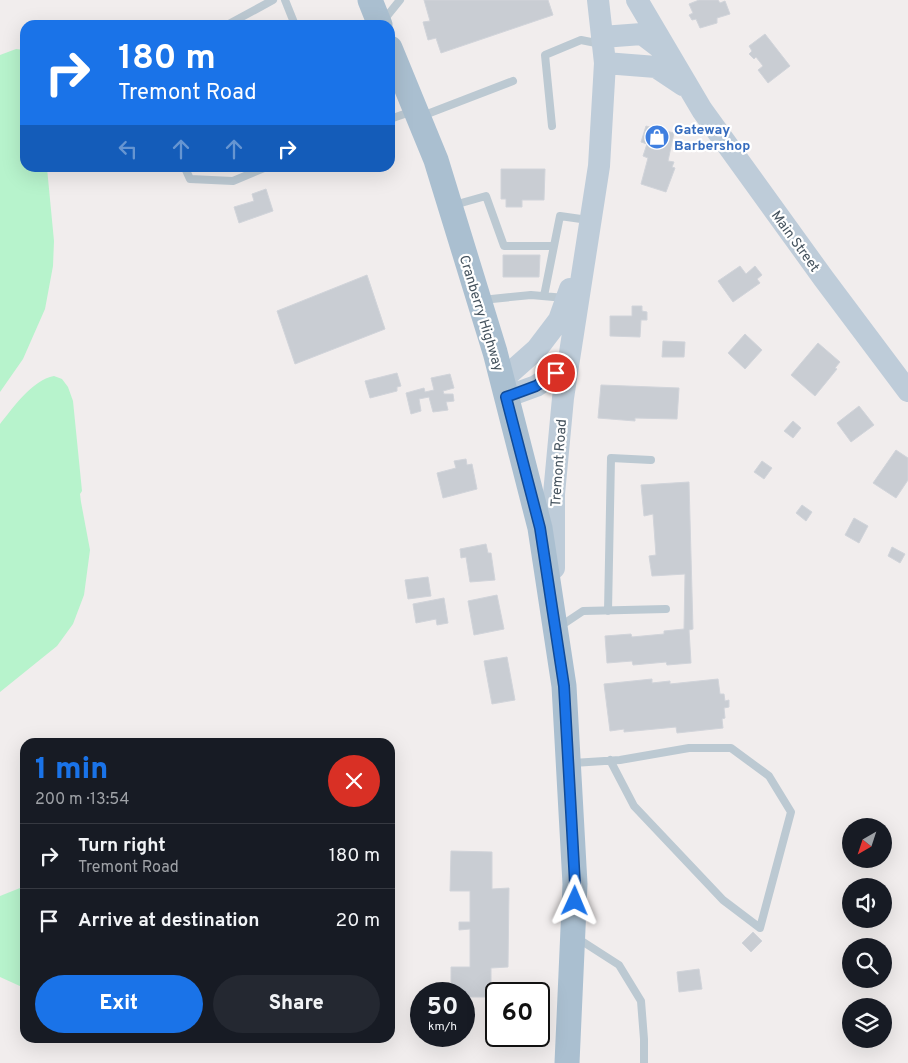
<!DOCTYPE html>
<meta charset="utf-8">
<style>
:root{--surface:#171b24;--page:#242831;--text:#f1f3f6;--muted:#9ea1a6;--line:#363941;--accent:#1a73e8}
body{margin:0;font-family:Overpass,sans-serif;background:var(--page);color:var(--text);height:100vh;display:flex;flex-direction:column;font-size:19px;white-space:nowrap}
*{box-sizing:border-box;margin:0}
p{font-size:16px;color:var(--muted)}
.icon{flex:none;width:28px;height:28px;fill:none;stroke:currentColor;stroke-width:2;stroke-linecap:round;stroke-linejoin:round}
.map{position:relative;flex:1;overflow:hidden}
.panel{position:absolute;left:20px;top:738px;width:375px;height:305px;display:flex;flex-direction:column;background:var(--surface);border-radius:15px;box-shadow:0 5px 20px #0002}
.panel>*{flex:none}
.top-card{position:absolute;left:20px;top:20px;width:375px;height:152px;border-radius:15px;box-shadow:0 5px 20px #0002;background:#1a73e8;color:#fff;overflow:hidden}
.needle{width:32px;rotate:219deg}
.tools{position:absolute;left:842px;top:818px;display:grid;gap:10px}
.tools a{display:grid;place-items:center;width:50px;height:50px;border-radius:50%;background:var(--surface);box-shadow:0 5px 20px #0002;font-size:25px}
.speed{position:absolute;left:410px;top:982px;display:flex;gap:10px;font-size:25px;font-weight:700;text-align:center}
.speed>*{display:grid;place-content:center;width:65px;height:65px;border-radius:50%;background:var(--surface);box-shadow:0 5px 20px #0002;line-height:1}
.speed small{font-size:12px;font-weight:400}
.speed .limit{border:2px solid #111;border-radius:8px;background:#fff;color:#111}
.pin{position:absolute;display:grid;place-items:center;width:42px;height:42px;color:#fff;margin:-21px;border:2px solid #fff;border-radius:50%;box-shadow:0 1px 5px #0007}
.me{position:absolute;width:55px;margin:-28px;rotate:1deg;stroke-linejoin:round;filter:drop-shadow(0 0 4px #0008)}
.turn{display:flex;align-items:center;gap:18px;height:105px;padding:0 15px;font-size:22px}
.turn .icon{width:65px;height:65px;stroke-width:2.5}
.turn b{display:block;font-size:35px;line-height:42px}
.lanes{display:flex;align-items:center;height:48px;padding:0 15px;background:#0003;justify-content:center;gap:25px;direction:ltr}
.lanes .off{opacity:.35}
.round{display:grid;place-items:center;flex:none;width:52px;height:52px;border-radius:26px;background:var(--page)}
.overview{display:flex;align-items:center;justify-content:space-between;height:85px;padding:0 15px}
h1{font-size:30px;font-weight:800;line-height:38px;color:var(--accent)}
.primary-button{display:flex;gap:10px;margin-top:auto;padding:10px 15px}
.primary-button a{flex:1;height:58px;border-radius:30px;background:var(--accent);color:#fff;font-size:20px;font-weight:800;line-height:58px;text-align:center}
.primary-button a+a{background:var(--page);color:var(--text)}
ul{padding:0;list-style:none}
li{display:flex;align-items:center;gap:15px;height:65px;padding:0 15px;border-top:1px solid var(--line)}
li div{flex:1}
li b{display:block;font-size:19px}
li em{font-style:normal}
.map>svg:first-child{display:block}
.green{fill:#b7f3cc}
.building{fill:#c9cdd3;stroke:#d1d4da}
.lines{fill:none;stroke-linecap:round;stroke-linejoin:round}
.service{stroke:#bcc9d2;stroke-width:8}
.secondary{stroke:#beccd9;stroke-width:22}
.primary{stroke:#aabfd0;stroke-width:25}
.route-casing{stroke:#114b97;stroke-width:12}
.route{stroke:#1a73e8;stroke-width:9}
.labels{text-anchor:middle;stroke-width:4.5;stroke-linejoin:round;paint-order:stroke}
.shop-label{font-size:14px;font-weight:bold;fill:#366cbe;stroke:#fff;text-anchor:start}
.street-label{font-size:14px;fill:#44525d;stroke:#fff}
</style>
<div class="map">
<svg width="908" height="1063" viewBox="0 0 908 1063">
<rect width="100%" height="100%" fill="#f1eded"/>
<path class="green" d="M16 49 25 50V168H47L54 241 53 266 45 309 23 359 0 392V55Z
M54 376 62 379 68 387 73 401 82 491 80 494 81 502 90 550 84 595 73 624 57 646 0 692V424C13 408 32 380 54 376Z
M25 886V990L22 987 0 977V896Z"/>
<path class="building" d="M424 0H548L553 15 441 53 436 38 428 40 423 22 430 21Z
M699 0H718L720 3 725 1 730 14 717 18V23L700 28 696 19 692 20 689 15 693 13 689 4Z
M765 34 790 66 768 83 758 70 763 66 756 57 754 59 749 54 752 51 749 46Z
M646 126 674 133 668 161 674 162 672 167 675 168 666 192 641 184 648 158 643 156 647 144 641 142Z
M501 169H545L544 200H522V207H506V199H501Z
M266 189 273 211 239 223 234 207 254 201 252 194Z
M503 255H540L539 277H503Z
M740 266 746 274 755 266 762 275 757 279 760 283 733 302 718 281Z
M367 275 385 329 295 364 277 311Z
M632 306H642V311L647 312V320H641L640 337 610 336V316H632Z
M745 334 762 350 745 369 728 353Z
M663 341 685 342 684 357H662Z
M818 343 840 362 835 368 837 369 815 396 791 375Z
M397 373 401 386 397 387V391L370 398 365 381Z
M450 374 454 388 443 391 444 394H453L454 401 446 402 448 410 433 412 429 397 419 399 421 411 411 414 406 393 424 388 425 392 434 390 431 378Z
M601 385 679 388 677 419 635 418V421L598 418Z
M859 406 874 425 851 442 837 423Z
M793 421 801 428 793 438 784 431Z
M896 450 908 458V480L896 498 873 483Z
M466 459 467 465 472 464 477 489 443 498 437 473 456 468 454 461Z
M762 461 772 468 764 479 754 472Z
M689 482 693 629 689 630 691 663 667 665 666 662 633 665 632 661 607 663 605 636 631 634 632 637 664 634V631L684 629 685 574 652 576 649 556 656 555 653 514 644 516 641 485Z
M802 505 812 512 806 521 796 513Z
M854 518 868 526 859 543 845 535Z
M486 544 488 553H491L495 580 470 582 466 557 461 558 460 549Z
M892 547 905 554 900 563 888 556Z
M428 577 431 596 408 599 405 580Z
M497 595 504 629 474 635 468 601Z
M444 598 448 623 437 625 436 619 416 623 413 604Z
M507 657 515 700 492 704 484 661Z
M652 679V683L670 681V684L718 679 720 694H724L725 701 729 700V707L724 708 725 718 722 719 723 728 677 733 676 727 624 732V729L610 731 604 684Z
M451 851 492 852V889L509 888 508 967 491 968V997H464V994H451V967H470V929L459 930V922H470V891H450Z
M753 932 762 941 751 952 742 943Z
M699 969 702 989 679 992 677 972Z"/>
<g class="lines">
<path class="service" d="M285 0 295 25
M383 21 400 0
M227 25 273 0
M422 116 513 81
M390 119 413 111
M552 126 545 55 581 40 601 44
M185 168 190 179 233 181 264 168
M454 205 486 196 504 246H554
M544 296 560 216 588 220
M482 300 531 295 565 298
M608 611 611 458 651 460
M559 627 583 611 666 609
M573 763 620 760 689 748H731L769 776 791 812 760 928 723 900 634 806 610 760
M577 938 619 965 641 1001 644 1039V1063"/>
<path class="secondary" d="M637 0 702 110 824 279 908 391
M602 37 642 34 663 50
M605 63 656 67 683 85
M502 380 537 349 559 320 570 289
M506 397 536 386 568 365
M554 568V494L563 398 599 166 605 63 598 0"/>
<path class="primary" d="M370 0 380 25
M390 48 436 160 495 352 540 528 564 686 575 884 567 1063"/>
</g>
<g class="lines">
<defs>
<path id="route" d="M556 373 536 386 506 397 540 528 564 686 575 884V901"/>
</defs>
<use href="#route" class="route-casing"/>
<use href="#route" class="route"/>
</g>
<defs>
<symbol id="shop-disc" viewBox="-11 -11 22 22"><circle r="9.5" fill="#3f7fe0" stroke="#fff"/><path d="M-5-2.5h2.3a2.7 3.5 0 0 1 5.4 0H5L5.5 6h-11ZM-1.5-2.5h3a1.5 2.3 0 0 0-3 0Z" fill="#fff"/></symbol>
</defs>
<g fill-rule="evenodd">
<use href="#shop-disc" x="643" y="123" width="28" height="28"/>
</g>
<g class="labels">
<g class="shop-label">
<text x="674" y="134">Gateway<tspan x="674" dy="16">Barbershop</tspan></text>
</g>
<g class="street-label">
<text transform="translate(796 241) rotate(54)" y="5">Main Street</text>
<text transform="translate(482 313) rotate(73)" y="5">Cranberry Highway</text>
<text transform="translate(558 463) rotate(-86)" y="5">Tremont Road</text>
</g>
</g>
</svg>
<div class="tools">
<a><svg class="needle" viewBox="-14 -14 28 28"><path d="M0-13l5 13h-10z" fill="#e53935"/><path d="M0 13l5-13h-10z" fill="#9ea1a6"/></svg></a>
<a><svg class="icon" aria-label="sound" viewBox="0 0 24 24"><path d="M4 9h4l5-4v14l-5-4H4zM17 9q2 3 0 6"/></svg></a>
<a><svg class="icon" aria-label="search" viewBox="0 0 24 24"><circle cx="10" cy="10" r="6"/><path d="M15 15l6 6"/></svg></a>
<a><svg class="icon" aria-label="layers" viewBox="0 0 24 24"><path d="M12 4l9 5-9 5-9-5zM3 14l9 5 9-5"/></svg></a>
</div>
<div class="speed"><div>50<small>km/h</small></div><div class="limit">60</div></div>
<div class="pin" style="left:556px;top:373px;background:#d93025"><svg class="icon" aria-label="arrive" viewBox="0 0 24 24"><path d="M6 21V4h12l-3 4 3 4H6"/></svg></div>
<svg class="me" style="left:575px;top:901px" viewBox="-20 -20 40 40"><path d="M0-17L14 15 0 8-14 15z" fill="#1a73e8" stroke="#fff" stroke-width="4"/></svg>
<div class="top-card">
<div class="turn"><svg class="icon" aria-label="right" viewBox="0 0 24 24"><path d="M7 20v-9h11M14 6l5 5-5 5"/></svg><div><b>180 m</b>Tremont Road</div></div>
<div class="lanes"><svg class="icon off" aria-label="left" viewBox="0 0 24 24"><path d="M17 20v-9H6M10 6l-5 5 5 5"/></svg><svg class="icon off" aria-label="ahead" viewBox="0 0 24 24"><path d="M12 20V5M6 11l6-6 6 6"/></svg><svg class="icon off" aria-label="ahead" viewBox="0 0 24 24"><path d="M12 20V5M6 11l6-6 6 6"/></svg><svg class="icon" aria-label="right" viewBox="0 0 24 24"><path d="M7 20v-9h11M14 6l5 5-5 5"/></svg></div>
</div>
<section class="panel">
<div class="overview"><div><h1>1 min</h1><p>200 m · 13:54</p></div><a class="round" style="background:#d93025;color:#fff"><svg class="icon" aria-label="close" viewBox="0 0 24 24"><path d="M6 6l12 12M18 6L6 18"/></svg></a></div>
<ul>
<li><svg class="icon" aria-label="right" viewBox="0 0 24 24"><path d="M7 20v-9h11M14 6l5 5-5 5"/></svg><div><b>Turn right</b><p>Tremont Road</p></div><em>180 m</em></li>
<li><svg class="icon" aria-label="arrive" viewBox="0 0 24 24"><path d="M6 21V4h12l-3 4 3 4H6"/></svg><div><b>Arrive at destination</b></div><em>20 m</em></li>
</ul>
<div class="primary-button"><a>Exit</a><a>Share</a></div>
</section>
</div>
